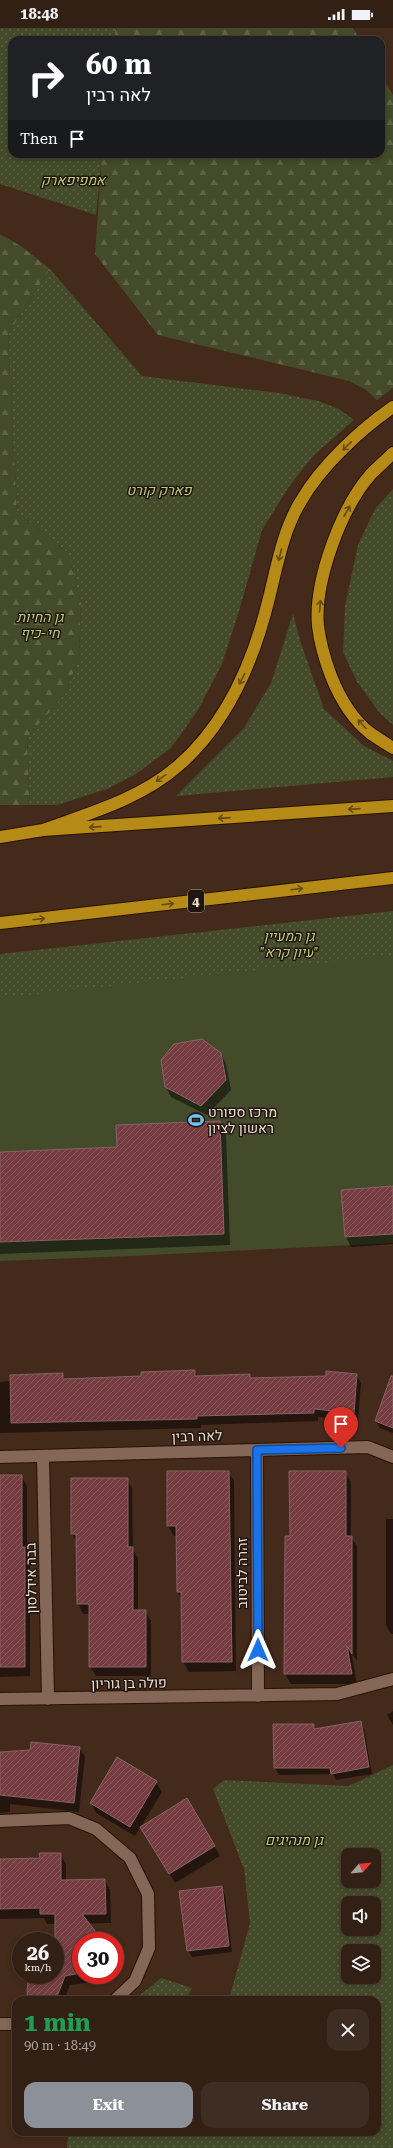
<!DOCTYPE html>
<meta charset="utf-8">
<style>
:root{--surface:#332014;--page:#3e2d22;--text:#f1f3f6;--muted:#a9a3a0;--line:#4e3e34;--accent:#8c9099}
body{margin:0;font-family:"Roboto Serif",Heebo,serif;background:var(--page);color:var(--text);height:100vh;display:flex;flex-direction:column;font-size:15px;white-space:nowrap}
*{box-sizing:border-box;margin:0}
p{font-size:13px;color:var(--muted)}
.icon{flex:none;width:22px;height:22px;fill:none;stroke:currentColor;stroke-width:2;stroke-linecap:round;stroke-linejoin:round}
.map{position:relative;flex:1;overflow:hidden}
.sheet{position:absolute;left:12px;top:1968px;width:369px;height:140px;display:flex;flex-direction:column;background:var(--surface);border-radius:12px;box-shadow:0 2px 6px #0003,0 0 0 1px var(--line)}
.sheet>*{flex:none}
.top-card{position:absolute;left:8px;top:8px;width:377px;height:122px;border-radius:12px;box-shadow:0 2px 6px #0003,0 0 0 1px var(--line);background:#202124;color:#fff;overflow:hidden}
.needle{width:26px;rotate:63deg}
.controls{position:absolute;left:341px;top:1820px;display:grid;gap:8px}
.controls a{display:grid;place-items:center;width:40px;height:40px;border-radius:8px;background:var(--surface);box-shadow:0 2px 6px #0003,0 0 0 1px var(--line);font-size:20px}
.speed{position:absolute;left:12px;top:1904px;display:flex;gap:8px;font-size:20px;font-weight:700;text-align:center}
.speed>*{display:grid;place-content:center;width:52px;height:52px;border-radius:50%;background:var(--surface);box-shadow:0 2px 6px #0003,0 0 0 1px var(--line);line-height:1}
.speed small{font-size:10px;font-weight:400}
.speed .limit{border:6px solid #d22;background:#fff;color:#111}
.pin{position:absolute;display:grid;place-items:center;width:34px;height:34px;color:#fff;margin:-41px -17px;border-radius:50% 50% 50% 0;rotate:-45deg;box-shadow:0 0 4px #0007}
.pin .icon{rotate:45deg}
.me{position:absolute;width:44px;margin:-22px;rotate:0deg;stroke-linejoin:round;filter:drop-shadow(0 0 3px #0008)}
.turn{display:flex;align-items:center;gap:14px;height:84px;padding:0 12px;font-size:18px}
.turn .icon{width:52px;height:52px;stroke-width:2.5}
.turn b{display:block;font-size:28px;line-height:34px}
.then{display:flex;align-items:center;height:38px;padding:0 12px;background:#0003;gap:8px;font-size:15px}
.round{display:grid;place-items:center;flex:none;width:42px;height:42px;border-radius:12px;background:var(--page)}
.overview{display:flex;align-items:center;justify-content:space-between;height:68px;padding:0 12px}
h1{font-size:24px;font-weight:700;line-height:30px;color:#1e9e55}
.button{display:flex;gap:8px;margin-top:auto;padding:8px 12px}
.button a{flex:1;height:46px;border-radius:12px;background:var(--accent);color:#fff;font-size:16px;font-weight:700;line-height:46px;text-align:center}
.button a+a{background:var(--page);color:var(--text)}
.status{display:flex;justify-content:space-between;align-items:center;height:28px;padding:0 20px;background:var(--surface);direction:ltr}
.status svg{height:11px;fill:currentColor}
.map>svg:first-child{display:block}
.forest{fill:url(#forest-firs)}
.park{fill:url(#park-dots);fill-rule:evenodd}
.pitch{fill:#444b2a}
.shadow{fill:#0007}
.building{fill:url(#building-hatch);stroke:#856264}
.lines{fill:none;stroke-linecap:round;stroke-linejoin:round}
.minor-casing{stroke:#291204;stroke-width:14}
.motorway-casing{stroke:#291204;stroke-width:14}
.minor{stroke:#846756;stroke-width:12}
.motorway{stroke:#b68a17;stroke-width:12}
.oneway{stroke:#644a13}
.route-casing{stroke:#114b97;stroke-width:10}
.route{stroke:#1a73e8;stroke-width:7}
.labels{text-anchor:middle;stroke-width:3;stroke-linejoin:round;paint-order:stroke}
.shield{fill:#21160f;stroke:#b0a199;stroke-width:1}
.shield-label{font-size:13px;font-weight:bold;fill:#eeddd4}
.park-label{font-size:14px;font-style:italic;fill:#bacc7a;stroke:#21160f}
.poi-label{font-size:14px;fill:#eeddd4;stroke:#21160f;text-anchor:start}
.street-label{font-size:14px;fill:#eeddd4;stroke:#21160f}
</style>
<div class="status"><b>18:48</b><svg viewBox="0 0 49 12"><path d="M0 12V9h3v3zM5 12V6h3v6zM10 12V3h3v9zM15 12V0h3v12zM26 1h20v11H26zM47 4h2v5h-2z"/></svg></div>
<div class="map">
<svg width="393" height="2120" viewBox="0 0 393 2120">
<defs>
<pattern id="forest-firs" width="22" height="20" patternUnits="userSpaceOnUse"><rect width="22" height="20" fill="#444b2a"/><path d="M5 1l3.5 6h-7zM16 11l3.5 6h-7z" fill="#5f6448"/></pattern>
<pattern id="park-dots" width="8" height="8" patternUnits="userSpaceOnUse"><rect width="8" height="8" fill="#444b2a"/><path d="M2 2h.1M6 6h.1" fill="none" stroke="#5f6448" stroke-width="1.8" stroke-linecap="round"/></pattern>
<pattern id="building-hatch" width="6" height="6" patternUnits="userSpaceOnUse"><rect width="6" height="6" fill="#753d41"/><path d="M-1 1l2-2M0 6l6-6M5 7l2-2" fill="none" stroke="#89595c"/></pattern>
</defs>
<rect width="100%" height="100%" fill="#442a1b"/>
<path class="forest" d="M115 0H353L360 12H114Z
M381 47 393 67V360L377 372 366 362 349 353 158 307 95 226 102 126H381Z
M0 206 21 218 50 241 8 306 17 483 68 525 81 575 79 630 65 666 27 710 30 777H0Z"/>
<path class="park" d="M0 0H115L114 12H12V126H102L96 187 0 156Z
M50 241 142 348 279 365 318 373 339 381 354 392 313 428 288 460 262 502 239 583 222 636 198 682 171 720 136 746 107 761 57 777H30L27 710 65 666 79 630 81 575 68 525 17 483 8 306Z
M393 461V697L379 684 357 654 343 624 345 578 358 517 375 481Z
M293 586 301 615 324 681 364 718 393 733V749L176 768 244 700 271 655Z
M393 883V928L0 971V926Z
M393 1737V2120H67L68 2108 82 2104H377V1972H229L250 1895 244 1841 213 1761 224 1752 349 1758ZM348 1827H374V1853H348ZM348 1875H374V1901H348ZM348 1923H374V1949H348Z
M161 1950 192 1960 186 1972H134Z"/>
<path class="pitch" d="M393 927V1215L130 1228 0 1233V970Z"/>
<path class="shadow" d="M221 1026 226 1036 231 1062 207 1087 171 1069 166 1059Z
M219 1094 226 1106 230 1217 0 1226V1125L118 1120Z
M393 1159V1216L351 1219 346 1209 342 1163Z
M195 1343 198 1349 249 1347 251 1351 356 1347 361 1355 358 1393 318 1389V1393L201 1397V1400L0 1405V1354L62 1346 65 1352 142 1349Z
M393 1351V1405L380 1400 376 1393Z
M228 1444 234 1453 236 1643 189 1644 183 1634 182 1573 178 1564 177 1508H174L168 1498Z
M345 1444 351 1454V1509L357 1518V1633L351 1624 357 1656H291L285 1646 286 1509H291Z
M0 1448H21L27 1458V1525L30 1530V1648L0 1649Z
M72 1451H127L132 1460 133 1522 138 1530V1583H145L151 1593V1648H96L90 1639V1586H83L78 1576 77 1515 72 1506Z
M386 1491H393V1606H391L386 1597Z
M393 1683V1697L387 1687Z
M360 1694 364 1701 372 1746 336 1752 333 1746 279 1747 275 1740 314 1697 317 1702Z
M79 1719 85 1729 79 1784 10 1776V1784L0 1785V1725Z
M156 1754 162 1764 135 1808 96 1785 91 1775Z
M147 1808 214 1818 220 1828 175 1855Z
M60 1826 66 1836V1853L105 1852 110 1862 111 1895 47 1896 44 1890 0 1891V1832L41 1831Z
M221 1859 225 1866 232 1924 192 1929 188 1922Z
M95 1905 102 1913H81V1947H105L103 1953 70 1957 64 1972H29V1947H55V1915Z"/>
<path class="building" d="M202 1011 221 1025 226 1052 201 1078 165 1059 161 1032 174 1016Z
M220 1093 224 1206 0 1214V1124L117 1119 116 1097Z
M393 1158V1206L345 1209 341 1162Z
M195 1342V1348L250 1346V1350L326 1348V1343L357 1346 354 1385 314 1381V1385L197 1388V1391L11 1395 10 1347 63 1345V1351L141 1348V1344Z
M391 1348H393V1400L375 1393Z
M167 1443H229L232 1634H182L181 1564H177L176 1498H167Z
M289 1443H346V1508H352V1626L347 1618 352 1646H284L285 1508H290Z
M0 1447H22V1519H25V1639H0Z
M71 1450H128V1519H133V1582H146V1639H89V1576H77L76 1506H71Z
M361 1693 369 1739 331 1746 330 1740H274L273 1696H314V1701Z
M31 1714 80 1719 74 1775 0 1767V1724L30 1722Z
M117 1729 157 1753 130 1799 90 1775Z
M187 1770 215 1818 169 1846 140 1799Z
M39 1825H61V1852L105 1851 106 1886H82L103 1913H81V1945L65 1948 56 1971 27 1970 28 1947H55V1886H40V1880L0 1881V1831L40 1830Z
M222 1858 229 1918 187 1923 179 1863Z"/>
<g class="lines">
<defs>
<path id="minor" d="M257 1422 258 1668
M43 1428 48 1671
M0 1429 368 1419 393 1429
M0 1671 337 1666 393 1651
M0 1793 69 1790 96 1801 130 1830 148 1866 149 1920 135 1953 115 1972
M0 1996H16"/>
<path id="motorway" d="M393 425C386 432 378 439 371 446 341 480 314 553 318 598 320 615 325 632 331 648 339 668 352 691 370 705 377 710 385 715 393 720
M43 802C90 785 140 771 178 738 228 695 254 632 269 570 277 538 283 502 301 473 321 438 360 402 393 379
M0 809 43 802 393 778
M0 895 393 850"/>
</defs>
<use href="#minor" class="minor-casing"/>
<use href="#motorway" class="motorway-casing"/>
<use href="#minor" class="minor"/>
<use href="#motorway" class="motorway"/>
</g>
<defs><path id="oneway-shaft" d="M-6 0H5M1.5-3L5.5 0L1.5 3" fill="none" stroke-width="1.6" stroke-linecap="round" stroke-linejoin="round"/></defs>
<g class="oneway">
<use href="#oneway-shaft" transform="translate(347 418) rotate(136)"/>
<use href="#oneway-shaft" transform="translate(347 483) rotate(-61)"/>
<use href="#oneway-shaft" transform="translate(280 527) rotate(104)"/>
<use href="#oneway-shaft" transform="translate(320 578) rotate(-85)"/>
<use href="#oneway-shaft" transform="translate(242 651) rotate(117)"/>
<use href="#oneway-shaft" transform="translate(362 696) rotate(-132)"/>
<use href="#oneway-shaft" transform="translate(161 750) rotate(145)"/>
<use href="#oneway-shaft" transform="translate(354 781) rotate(176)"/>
<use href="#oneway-shaft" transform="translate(224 790) rotate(176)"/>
<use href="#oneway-shaft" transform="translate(95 799) rotate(176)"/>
<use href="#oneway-shaft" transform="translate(297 861) rotate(-7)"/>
<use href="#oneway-shaft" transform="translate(168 876) rotate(-7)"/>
<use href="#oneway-shaft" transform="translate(39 891) rotate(-7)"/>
</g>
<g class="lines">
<defs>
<path id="route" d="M258 1622 257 1422 341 1420"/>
</defs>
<use href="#route" class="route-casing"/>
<use href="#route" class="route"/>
</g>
<defs>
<symbol id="stadium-bare" viewBox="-9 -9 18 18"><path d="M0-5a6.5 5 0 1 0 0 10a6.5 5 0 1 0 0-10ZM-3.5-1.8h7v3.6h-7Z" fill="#71c1f5" stroke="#21160f" stroke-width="2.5" paint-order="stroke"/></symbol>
</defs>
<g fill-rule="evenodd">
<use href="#stadium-bare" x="185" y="1081" width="22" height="22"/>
</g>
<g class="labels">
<rect class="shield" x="188" y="862" width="16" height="22" rx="3"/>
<g class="shield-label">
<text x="196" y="878">4</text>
</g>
<g class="park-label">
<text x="73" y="157">אמפיפארק</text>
<text x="159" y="467">פארק קורט</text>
<text x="40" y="594">גן החיות<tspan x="40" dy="16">חי-כיף</tspan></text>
<text x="289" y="913">גן המעיין<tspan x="289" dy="16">"עיון קרא"</tspan></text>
<text x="294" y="1817">גן מנהיגים</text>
</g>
<g class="poi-label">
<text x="208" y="1089">מרכז ספורט<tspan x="208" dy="16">ראשון לציון</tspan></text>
</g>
<g class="street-label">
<text transform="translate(197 1408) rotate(-2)" y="5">לאה רבין</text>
<text transform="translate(242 1545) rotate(-90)" y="5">זהרה לביטוב</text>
<text transform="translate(31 1550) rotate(-91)" y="5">בבה אידלסון</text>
<text transform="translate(129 1655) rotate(-1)" y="5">פולה בן גוריון</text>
</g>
</g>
</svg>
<div class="controls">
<a><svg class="needle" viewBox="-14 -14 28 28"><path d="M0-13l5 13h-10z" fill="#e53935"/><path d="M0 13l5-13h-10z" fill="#a9a3a0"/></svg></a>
<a><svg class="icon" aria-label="sound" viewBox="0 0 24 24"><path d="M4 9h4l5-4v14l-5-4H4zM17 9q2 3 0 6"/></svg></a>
<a><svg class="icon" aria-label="layers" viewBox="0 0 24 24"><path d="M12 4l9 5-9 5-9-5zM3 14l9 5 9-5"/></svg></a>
</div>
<div class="speed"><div>26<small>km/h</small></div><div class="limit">30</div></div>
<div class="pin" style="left:341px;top:1420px;background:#d93025"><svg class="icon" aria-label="arrive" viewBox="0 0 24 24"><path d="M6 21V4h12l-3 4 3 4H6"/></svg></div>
<svg class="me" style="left:258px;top:1622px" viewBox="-20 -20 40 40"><path d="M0-17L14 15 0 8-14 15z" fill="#1a73e8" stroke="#fff" stroke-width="4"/></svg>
<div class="top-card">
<div class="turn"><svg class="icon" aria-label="right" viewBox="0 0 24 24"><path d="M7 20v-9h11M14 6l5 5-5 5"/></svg><div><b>60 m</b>לאה רבין</div></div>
<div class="then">Then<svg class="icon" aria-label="arrive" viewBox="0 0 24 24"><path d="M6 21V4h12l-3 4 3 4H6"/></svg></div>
</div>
<section class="sheet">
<div class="overview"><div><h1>1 min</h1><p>90 m · 18:49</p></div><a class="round"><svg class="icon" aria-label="close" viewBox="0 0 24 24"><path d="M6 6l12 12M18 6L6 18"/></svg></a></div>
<div class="button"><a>Exit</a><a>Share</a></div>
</section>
</div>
